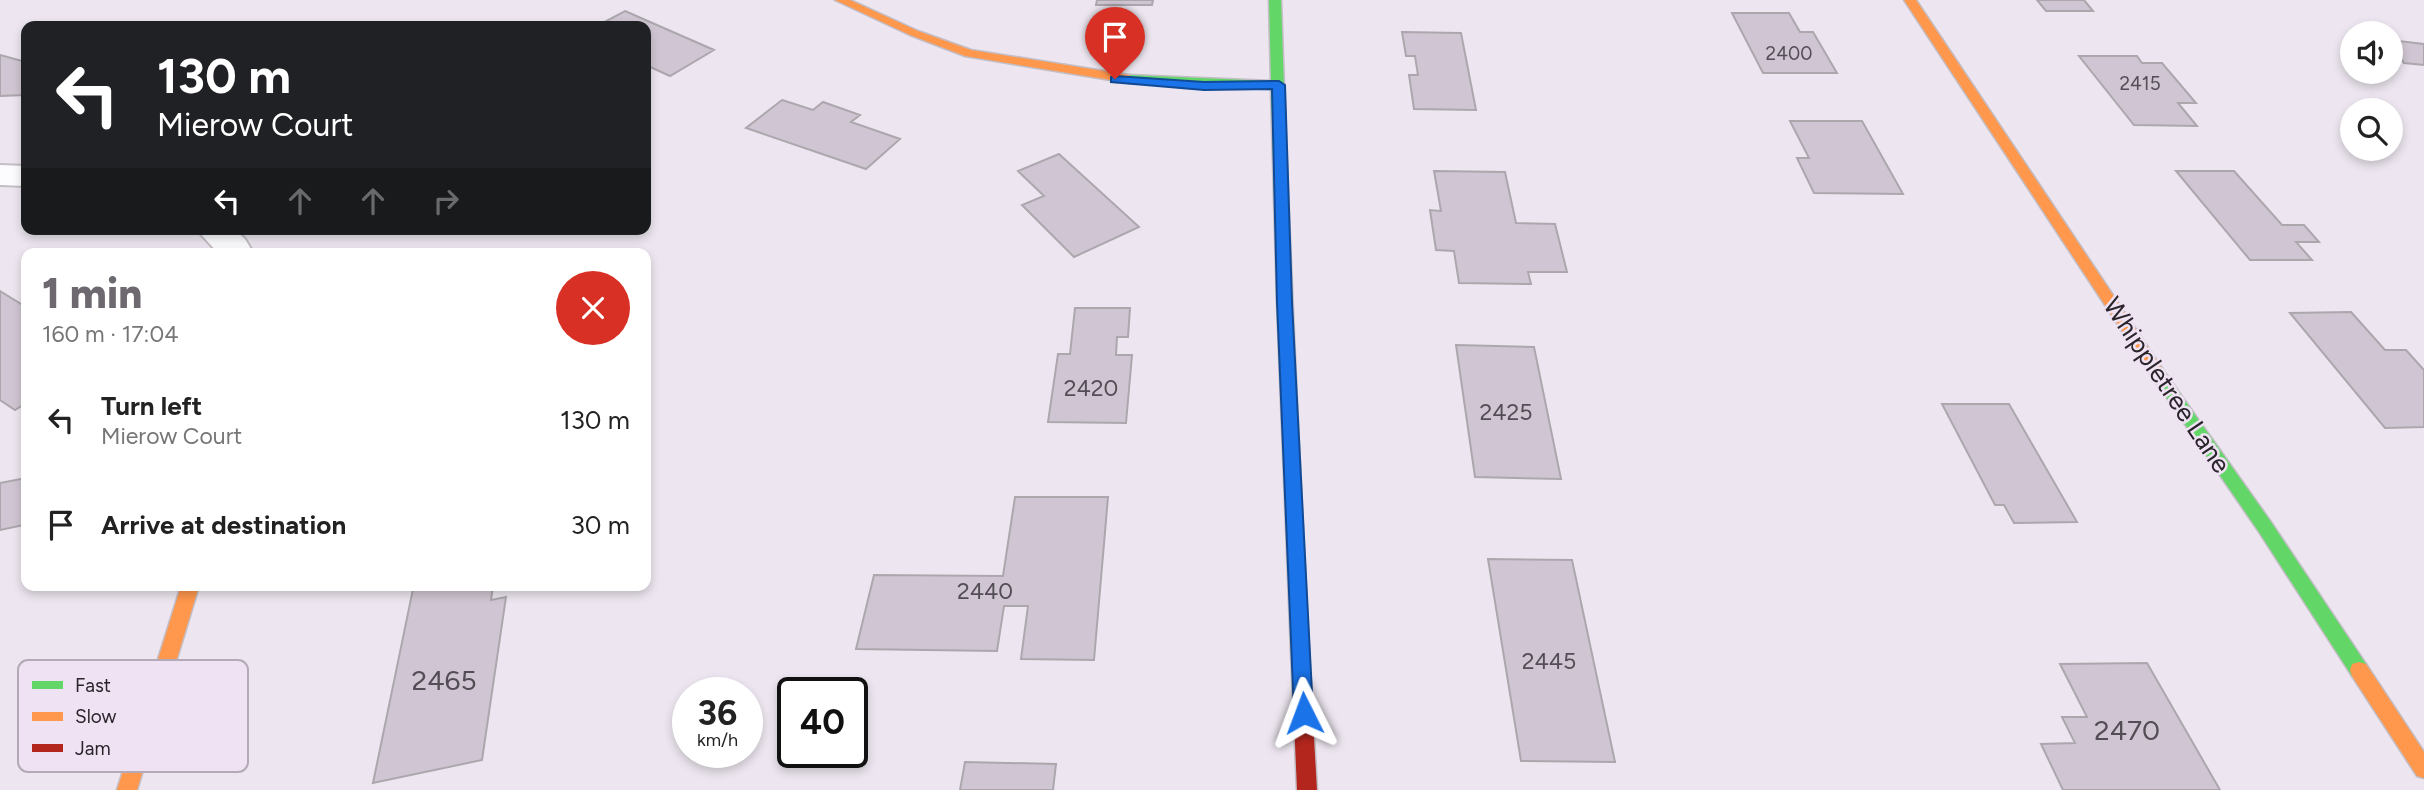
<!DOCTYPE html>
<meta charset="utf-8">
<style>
:root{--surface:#fff;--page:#f2f2f2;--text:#222;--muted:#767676;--accent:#6e6970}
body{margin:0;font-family:Figtree,sans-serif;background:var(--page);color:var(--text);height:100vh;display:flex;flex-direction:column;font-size:26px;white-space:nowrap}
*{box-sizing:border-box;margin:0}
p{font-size:23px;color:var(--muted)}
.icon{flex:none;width:38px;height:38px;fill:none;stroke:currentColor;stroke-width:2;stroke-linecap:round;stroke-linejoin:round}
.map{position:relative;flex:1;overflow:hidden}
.side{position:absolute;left:21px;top:248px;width:630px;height:343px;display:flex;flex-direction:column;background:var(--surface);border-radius:14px;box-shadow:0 4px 10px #0003}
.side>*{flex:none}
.top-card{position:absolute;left:21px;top:21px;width:630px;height:214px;border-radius:14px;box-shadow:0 4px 10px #0003;background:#202124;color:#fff;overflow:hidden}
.controls{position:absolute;left:2340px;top:21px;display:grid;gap:14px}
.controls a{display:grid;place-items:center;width:63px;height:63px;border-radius:50%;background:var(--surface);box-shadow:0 4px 10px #0003;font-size:35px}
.speed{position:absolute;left:672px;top:677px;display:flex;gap:14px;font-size:35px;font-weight:700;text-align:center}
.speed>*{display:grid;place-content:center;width:91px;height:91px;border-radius:50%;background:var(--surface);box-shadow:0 4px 10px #0003;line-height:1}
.speed small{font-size:18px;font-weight:400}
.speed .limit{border:4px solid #111;border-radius:10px;background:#fff;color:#111}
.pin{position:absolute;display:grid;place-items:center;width:60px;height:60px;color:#fff;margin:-72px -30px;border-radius:50% 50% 50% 0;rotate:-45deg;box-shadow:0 0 7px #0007}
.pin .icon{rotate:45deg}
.me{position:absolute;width:77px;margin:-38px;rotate:357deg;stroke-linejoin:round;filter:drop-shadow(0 0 5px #0008)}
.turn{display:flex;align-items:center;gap:24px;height:147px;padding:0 21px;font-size:32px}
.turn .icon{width:91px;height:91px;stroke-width:2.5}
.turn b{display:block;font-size:49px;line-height:60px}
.lanes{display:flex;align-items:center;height:66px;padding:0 21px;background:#0003;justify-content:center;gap:35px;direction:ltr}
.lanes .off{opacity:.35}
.round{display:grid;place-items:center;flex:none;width:74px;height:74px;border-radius:37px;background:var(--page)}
.overview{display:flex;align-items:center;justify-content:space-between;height:119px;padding:0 21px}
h1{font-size:42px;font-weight:800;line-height:52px;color:var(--accent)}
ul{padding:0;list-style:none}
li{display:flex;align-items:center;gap:21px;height:105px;padding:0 21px}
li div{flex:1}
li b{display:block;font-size:26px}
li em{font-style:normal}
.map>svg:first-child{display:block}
.building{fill:#d0c6d3;stroke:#aca7ad;stroke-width:2}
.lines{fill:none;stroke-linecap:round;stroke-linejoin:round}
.street-casing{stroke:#c3bec5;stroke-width:4}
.fast-casing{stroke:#c3bec5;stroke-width:3}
.slow-casing{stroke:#c3bec5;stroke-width:3}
.jam-casing{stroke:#c3bec5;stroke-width:3}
.street{fill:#fcfbfd;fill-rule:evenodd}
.fast{fill:#63d668;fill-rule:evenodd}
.slow{fill:#ff974d;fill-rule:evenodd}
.jam{fill:#b3261e;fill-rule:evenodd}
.route{fill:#1a73e8;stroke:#114b97;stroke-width:2}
.labels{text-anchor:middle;stroke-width:5;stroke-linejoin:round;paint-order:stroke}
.far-number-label{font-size:19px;fill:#534d55}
.number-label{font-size:23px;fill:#534d55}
.street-label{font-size:26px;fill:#29252b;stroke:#efe3f3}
.near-number-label{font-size:28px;fill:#534d55}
.key{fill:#efe3f3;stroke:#b4aab7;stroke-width:2}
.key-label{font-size:19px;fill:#29252b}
</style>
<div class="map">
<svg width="2424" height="790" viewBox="0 0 2424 790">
<rect width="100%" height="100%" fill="#ede6f0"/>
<path class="building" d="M1097 0H1153L1152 5H1096Z
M2037 0H2084L2093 11H2046Z
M625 11 714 50 670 76 646 65V26H597Z
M1732 13H1789L1800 32H1813L1837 73H1763Z
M1402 32 1461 33 1476 110 1414 109 1409 75H1418L1415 56H1406Z
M2390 40 2424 44V65L2404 63Z
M0 55 26 62V95L0 96Z
M2079 56H2137L2142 63H2162L2196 103H2178L2197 126 2134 125Z
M782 100 813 110 823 102 860 115 851 122 900 139 866 169 746 128Z
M1790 121H1862L1903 194 1814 193 1797 158H1809Z
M1059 154 1139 227 1074 257 1022 205 1044 196 1018 171Z
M1434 171 1505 172 1516 223 1555 224 1567 272H1528L1531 284 1459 283 1454 251 1436 250 1430 210 1441 211Z
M2176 171H2234L2282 225H2304L2319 242H2296L2312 260H2250Z
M0 291 26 307V403L15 410 0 400Z
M1075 308H1130L1128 337H1117L1116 355H1132L1126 423 1048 422 1058 354H1070Z
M2351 312 2385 350H2406L2424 370V427L2385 428 2290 313Z
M1456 345 1534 347 1561 479 1475 477Z
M1942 404H2009L2077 522 2014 523 2004 505H1995Z
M26 478 24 525 0 530V483Z
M1015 497H1108L1094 660 1021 659 1028 606H1004L997 651 856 649 874 575 1003 576Z
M1488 559 1572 560 1615 762 1521 761Z
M428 586H493L491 600 506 597 482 760 373 783 413 589Z
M2147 663 2220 790H2063L2041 744 2075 743 2062 717H2087L2060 664Z
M965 762 1056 764 1053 790H960Z"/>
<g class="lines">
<defs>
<path id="street" d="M0 165 26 166V186L0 185Z
M196 229H234L245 239 254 254H219Z"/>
<path id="fast" d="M1269 0H1281C1288 216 1298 434 1309 651L1307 657 1300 659 1293 657 1291 651 1277 302 1271 89 1129 83 1123 79 1129 75 1271 81Z
M2156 365 2161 367 2271 522 2366 664 2368 670 2366 676 2359 678 2352 676 2259 532 2151 375 2148 371 2151 367Z"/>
<path id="slow" d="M835 0H850L918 31 971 50 1129 75 1135 79 1129 83 965 56 910 35Z
M1904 0H1916L2161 367 2164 371 2161 375H2151Z
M181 586H199L137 790H117Z
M2359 662 2366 664 2424 752V778L2417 776 2352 676 2350 670 2352 664Z"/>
<path id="jam" d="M1300 643 1307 645 1309 651 1317 790H1297L1291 651 1293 645Z"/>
</defs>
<use href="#street" class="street-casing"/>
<use href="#fast" class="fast-casing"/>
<use href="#slow" class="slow-casing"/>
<use href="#jam" class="jam-casing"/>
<use href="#street" class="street"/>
<use href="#fast" class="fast"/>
<use href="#slow" class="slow"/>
<use href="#jam" class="jam"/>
</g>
<path class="route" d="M1115 76 1204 82 1279 81 1285 85 1292 302 1313 713 1310 719 1304 721 1297 719 1294 713 1277 302 1272 89 1204 90 1111 82V77Z"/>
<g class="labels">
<g class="far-number-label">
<text x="1789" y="60">2400</text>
<text x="2140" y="90">2415</text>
</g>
<g class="number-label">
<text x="1091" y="396">2420</text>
<text x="1506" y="420">2425</text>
<text x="985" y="599">2440</text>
<text x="1549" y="669">2445</text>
</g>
<g class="street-label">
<text transform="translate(2167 385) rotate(56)" y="9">Whippletree Lane</text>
</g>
<g class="near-number-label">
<text x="444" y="690">2465</text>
<text x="2127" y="740">2470</text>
</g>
</g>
<rect x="18" y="660" width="230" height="112" rx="10" class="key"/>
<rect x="32" y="681" width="31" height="8" fill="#63d668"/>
<rect x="32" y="712" width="31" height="9" fill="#ff974d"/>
<rect x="32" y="744" width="31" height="8" fill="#b3261e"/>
<g class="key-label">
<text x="75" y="692">Fast</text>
<text x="75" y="723">Slow</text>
<text x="75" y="755">Jam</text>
</g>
</svg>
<div class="controls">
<a><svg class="icon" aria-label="sound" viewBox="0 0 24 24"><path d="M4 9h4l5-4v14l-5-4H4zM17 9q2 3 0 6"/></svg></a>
<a><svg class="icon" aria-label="search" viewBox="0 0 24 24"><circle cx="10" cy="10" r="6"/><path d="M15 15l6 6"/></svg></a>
</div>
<div class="speed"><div>36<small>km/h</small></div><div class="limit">40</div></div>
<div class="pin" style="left:1115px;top:79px;background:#d93025"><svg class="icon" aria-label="arrive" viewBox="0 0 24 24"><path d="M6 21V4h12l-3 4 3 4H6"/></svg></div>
<svg class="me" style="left:1304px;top:713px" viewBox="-20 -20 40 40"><path d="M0-17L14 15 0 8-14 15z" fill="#1a73e8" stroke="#fff" stroke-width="4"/></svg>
<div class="top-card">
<div class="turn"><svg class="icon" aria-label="left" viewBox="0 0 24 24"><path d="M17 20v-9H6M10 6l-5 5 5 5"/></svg><div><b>130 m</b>Mierow Court</div></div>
<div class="lanes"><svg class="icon" aria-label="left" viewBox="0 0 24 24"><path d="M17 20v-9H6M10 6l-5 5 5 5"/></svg><svg class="icon off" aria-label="ahead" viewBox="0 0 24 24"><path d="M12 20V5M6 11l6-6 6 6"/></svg><svg class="icon off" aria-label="ahead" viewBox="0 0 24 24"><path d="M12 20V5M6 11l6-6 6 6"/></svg><svg class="icon off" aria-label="right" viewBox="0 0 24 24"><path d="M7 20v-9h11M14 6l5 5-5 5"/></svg></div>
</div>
<section class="side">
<div class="overview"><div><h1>1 min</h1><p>160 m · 17:04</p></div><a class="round" style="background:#d93025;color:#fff"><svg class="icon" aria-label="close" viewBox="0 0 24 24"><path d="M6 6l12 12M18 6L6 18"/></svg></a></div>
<ul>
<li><svg class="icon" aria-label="left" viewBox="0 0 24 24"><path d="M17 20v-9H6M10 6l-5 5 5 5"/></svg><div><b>Turn left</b><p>Mierow Court</p></div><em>130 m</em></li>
<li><svg class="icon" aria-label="arrive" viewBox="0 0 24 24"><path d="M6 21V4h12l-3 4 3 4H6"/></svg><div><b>Arrive at destination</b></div><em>30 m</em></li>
</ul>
</section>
</div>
